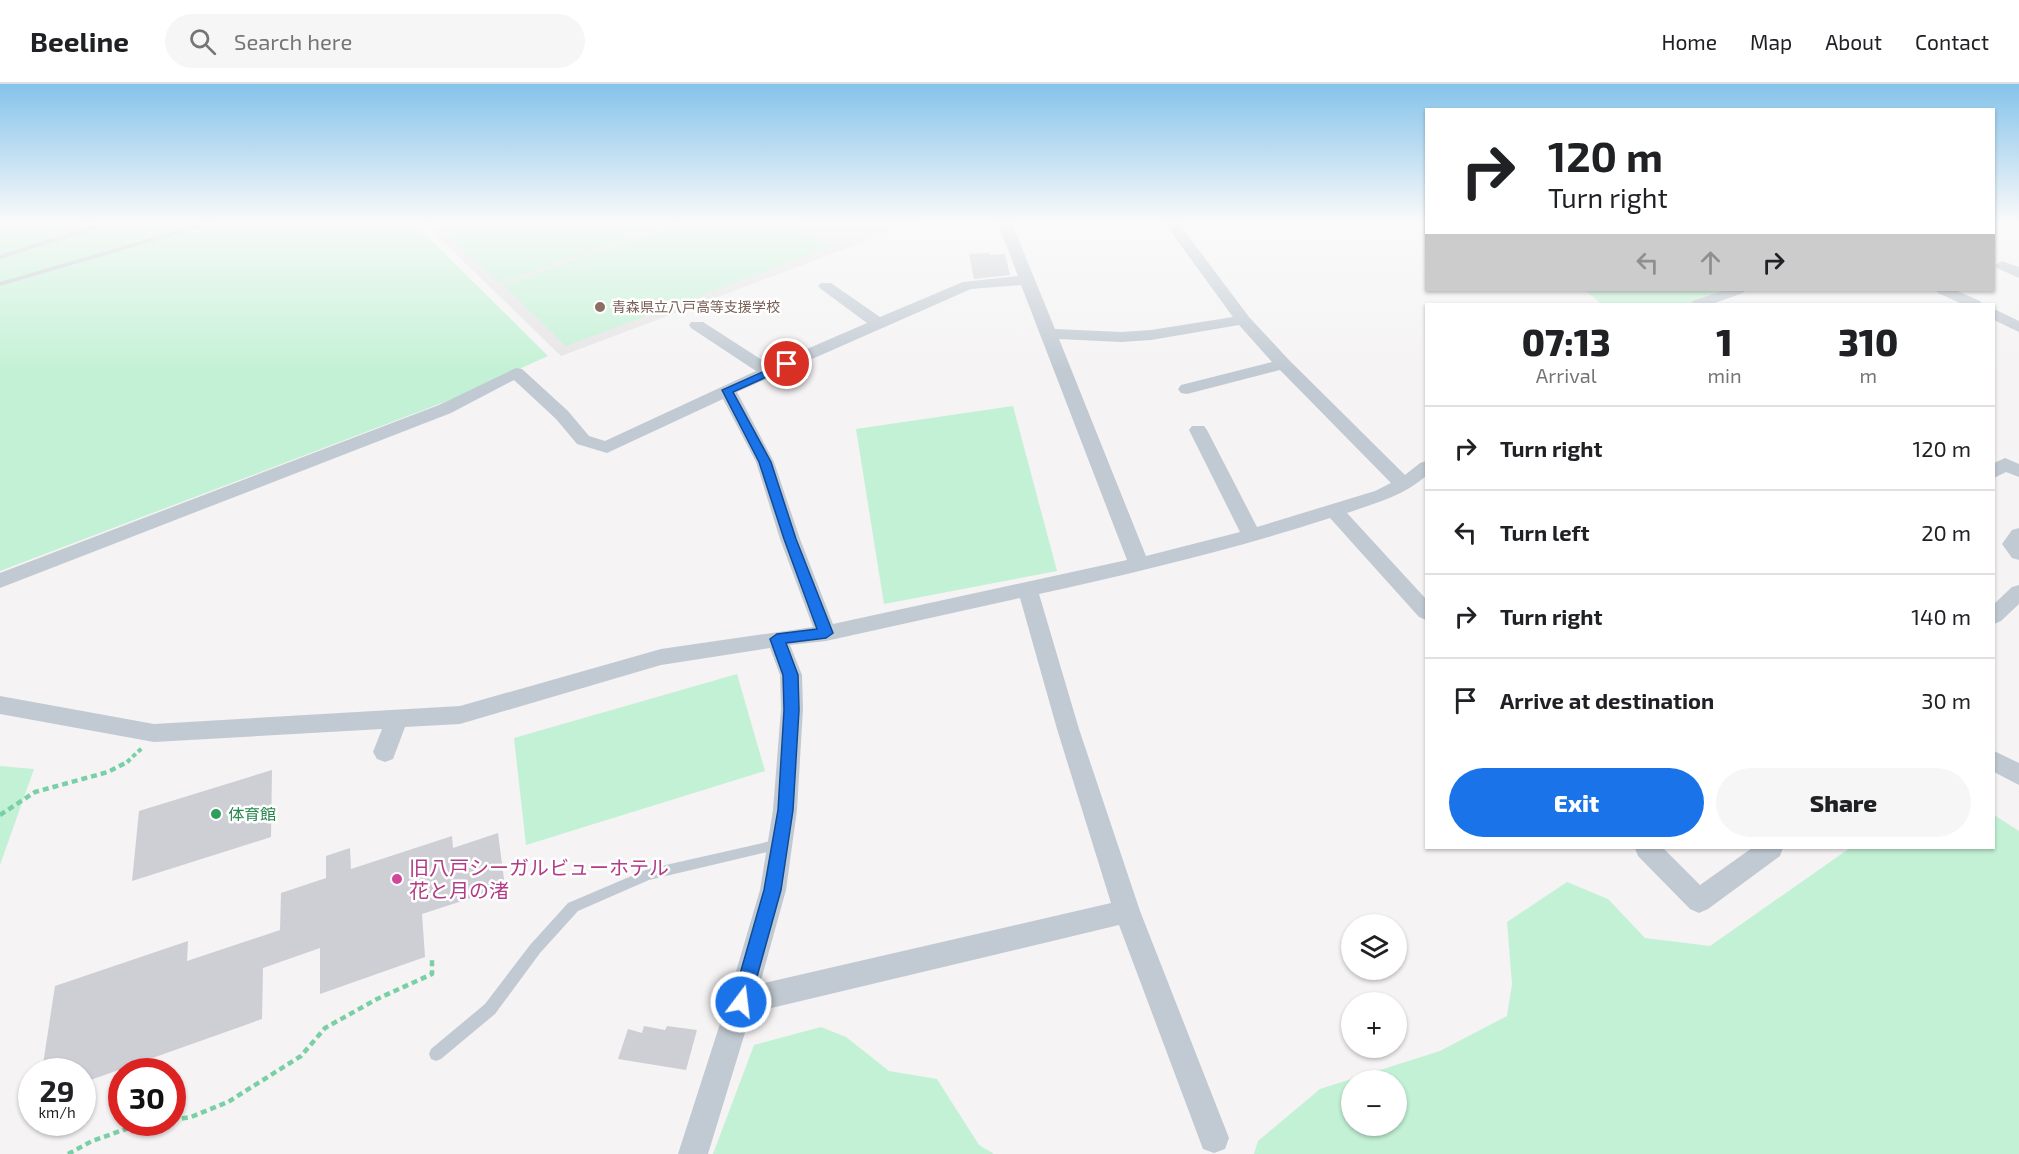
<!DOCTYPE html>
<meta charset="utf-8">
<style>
:root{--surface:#fff;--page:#f6f6f6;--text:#202124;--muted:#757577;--line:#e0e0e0;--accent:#1a73e8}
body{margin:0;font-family:"Exo 2","Noto Sans JP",sans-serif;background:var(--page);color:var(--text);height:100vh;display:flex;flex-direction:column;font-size:22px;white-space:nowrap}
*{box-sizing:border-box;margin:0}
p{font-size:20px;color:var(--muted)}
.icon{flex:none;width:33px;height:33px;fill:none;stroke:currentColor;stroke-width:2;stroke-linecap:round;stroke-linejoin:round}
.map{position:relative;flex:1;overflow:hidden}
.panel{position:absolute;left:1425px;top:219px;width:570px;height:546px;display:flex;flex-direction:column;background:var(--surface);border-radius:0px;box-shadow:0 2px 4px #0004}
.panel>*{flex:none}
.hud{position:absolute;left:1425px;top:24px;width:570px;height:183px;border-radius:0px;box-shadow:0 2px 4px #0004;background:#fff;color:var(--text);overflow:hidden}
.fabs{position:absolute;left:1341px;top:830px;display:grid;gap:12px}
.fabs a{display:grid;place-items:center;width:66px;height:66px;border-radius:50%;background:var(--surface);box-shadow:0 2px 4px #0004;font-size:30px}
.speed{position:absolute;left:18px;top:974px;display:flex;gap:12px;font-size:30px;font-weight:700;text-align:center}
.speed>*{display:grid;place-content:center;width:78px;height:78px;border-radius:50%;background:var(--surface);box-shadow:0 2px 4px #0004;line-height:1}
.speed small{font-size:15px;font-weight:400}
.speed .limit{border:9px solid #d22;background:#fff;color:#111}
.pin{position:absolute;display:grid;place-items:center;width:51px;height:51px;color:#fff;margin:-26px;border:3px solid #fff;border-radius:50%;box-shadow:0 2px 6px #0007}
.me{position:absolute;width:66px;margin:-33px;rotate:15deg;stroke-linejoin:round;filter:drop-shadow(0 0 4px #0008)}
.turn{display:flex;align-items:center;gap:21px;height:126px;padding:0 24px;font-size:27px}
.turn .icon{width:78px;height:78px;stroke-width:2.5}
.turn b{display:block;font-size:42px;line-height:51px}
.lanes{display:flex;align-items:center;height:57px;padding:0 24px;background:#0003;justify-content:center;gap:30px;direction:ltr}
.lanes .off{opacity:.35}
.eta{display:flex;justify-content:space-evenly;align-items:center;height:102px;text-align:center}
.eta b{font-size:36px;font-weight:800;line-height:42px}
.cta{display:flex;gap:12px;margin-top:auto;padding:12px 24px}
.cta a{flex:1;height:69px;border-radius:36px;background:var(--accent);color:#fff;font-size:24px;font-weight:800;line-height:69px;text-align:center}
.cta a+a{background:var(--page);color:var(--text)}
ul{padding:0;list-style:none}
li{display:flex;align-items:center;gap:18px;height:84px;padding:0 24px;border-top:2px solid var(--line)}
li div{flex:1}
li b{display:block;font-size:22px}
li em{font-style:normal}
header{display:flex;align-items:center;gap:36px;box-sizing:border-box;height:84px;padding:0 30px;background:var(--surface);border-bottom:2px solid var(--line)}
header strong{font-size:28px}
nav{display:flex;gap:33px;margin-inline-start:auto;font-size:21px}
.search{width:420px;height:54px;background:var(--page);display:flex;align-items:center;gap:15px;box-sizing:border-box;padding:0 21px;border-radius:33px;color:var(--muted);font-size:22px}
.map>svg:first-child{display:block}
.education{fill:#e6e4e5}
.green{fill:#c3f1d5;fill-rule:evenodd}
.building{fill:#cdcfd5}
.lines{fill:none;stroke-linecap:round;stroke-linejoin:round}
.path-far1{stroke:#7ad0a6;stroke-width:4;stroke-dasharray:4.5 3;stroke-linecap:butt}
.path{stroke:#7ad0a6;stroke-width:4.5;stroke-dasharray:6 4;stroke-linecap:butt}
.lane{fill:#c1cad2;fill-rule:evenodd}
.street{fill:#c1cad2;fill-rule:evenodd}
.route{fill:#1a73e8;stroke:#114b97;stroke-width:1.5}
.education-dot{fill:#8d6e63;stroke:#fff;stroke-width:2}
.leisure-dot{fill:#2e9e5b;stroke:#fff;stroke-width:2}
.hotel-dot{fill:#d1479c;stroke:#fff;stroke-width:2}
.labels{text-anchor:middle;stroke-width:5;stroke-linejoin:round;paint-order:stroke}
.far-education-label{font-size:14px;fill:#785e54;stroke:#fff;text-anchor:start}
.leisure-label{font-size:16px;fill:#27864d;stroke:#fff;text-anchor:start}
.near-hotel-label{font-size:20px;fill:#b23c85;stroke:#fff;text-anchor:start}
</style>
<header>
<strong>Beeline</strong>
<div class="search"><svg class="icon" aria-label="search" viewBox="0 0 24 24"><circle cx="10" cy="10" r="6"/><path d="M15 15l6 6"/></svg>Search here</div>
<nav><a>Home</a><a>Map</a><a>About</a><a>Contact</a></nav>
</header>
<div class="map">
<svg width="2019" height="1070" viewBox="0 0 2019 1070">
<rect width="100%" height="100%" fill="#f5f3f3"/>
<path class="education" d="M422 137H919L561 272Z"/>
<path class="green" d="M0 137H412L548 272 455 314 0 487Z
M431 137H680L499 199Z
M687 137H794L829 163 566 262 503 201Z
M1585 206H1726L1688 220H1601Z
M1013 322 1057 487 884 520 856 345Z
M737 590 765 687 526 761 514 654Z
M0 682 34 685 0 781Z
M1994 731 2019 747V1070H1254L1258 1057 1320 1005 1440 967 1507 932 1512 900 1507 838 1567 798 1608 815 1645 854 1710 862 1850 764H1994ZM1352 996H1396V1041H1352Z
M821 943 846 953 889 987 937 995 979 1061 994 1070H713L754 961Z"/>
<path class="building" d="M990 169V171L1005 170 1010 191 974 195 969 170Z
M272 686 271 753 132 797 139 727Z
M498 749 505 803 422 830 425 873 320 910V864L263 884 262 935 82 999V987H42L55 902 188 857 187 877 280 846 281 809 326 794V772L350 764 351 785 452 752 453 764Z
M644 942 665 946 667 942 697 946 686 986 618 975 628 945 642 949Z"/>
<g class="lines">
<path class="path-far1" d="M127 678 142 664"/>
<path class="path" d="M0 731 35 708 108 688 129 677
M172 1036 191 1033 228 1018 301 972 325 944 377 915 432 890V873
M68 1070 92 1057 146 1038"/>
<path class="lane" d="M86 137H94L97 143 96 145 0 175V171L89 142Z
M210 137H222L0 202V198Z
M780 755 784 756 786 760 784 764 649 796 578 827 540 869 495 930 441 975 436 977 431 975 429 970 431 965 485 920 530 861 568 819 648 785Z"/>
<path class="street" d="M997 137H1011L1055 245 1121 248 1151 246 1233 233 1163 137H1177L1249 233 1289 276 1405 391 1420 379 1426 377V392C1403 412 1376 419 1347 429L1426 515V536L1419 533 1330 434C1235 465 1138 488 1039 510L1079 645 1140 827 1229 1054 1225 1065 1214 1069 1203 1065 1119 841 751 929 708 1070H678L727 918 760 806 773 726 781 625 780 591 770 564 661 581 460 640 405 643 393 675 385 678 377 675 373 668 382 645 154 658 0 630V612L154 640 460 622 661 565 813 543 780 455 756 378 723 315 607 369 577 360 556 335 514 296 451 329 0 504V489L439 321 516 284 522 285 568 327 589 352 605 357 756 287 691 244 689 241 691 238H703L770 281 867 239 821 205 818 202 821 199H831L880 233 963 198 1018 192ZM1021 201 1127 476 833 540 800 455 774 378 737 308 971 205ZM1239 241 1272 278 1181 301 1178 305 1181 309 1187 310 1280 286 1391 399 1375 407 1257 443 1207 346 1204 342H1192L1189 346 1240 448 1146 472 1059 255 1121 258 1151 256ZM1020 514 1057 645 1111 819 760 900 786 806 797 726 803 625 802 591 790 561 826 557Z
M2002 177 2019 183V194L1997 184 1995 181Z
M1725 206H1746L1743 209 1712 220H1691L1693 217Z
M1935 206H1955L1980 217 1982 220H1962L1938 209Z
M1994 225 2019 237V248L1994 236Z
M2005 374 2019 380V393L2006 388 1994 394V379Z
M2019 444V476L2012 474 2002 460 2012 446Z
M2019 501V520L2001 537 1994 540V520L2012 503Z
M1994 667 2019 679V701L1994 688Z
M1635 764H1663L1700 801 1752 764H1783L1780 772 1708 825 1699 829 1690 825 1638 772Z"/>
</g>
<linearGradient id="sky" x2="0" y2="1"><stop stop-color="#85c3ea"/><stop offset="0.48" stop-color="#fafafa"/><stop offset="1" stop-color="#fafafa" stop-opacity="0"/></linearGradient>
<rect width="2019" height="287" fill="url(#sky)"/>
<path class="route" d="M787 277 791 278V282L733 308 771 378 796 455 833 549 826 554 786 559 798 591 799 626 793 726 781 806 750 918 747 925 741 927 735 925 732 918 764 806 778 726 784 626 783 591 770 555 777 550 817 545 784 455 759 378 722 306Z"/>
<circle class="education-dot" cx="600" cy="223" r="6"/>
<circle class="leisure-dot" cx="216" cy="730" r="6"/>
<circle class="hotel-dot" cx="397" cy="795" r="6"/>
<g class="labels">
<g class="far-education-label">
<text x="612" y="228">青森県立八戸高等支援学校</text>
</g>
<g class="leisure-label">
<text x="228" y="736">体育館</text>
</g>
<g class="near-hotel-label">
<text x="409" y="791">旧八戸シーガルビューホテル<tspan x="409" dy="23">花と月の渚</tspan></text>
</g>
</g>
</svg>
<div class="fabs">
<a><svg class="icon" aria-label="layers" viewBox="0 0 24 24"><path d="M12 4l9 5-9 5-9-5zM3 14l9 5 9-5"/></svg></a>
<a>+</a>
<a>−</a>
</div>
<div class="speed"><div>29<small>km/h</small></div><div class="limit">30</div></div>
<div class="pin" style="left:787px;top:280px;background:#d93025"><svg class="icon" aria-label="arrive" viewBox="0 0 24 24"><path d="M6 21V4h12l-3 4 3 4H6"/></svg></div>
<svg class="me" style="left:741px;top:918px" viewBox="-20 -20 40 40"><circle r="17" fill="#1a73e8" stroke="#fff" stroke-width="3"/><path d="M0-11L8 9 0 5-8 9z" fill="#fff"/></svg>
<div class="hud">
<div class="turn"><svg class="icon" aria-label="right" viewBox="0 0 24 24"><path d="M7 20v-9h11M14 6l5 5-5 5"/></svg><div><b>120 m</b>Turn right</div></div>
<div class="lanes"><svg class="icon off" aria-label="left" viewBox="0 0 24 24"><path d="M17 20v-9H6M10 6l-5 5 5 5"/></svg><svg class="icon off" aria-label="ahead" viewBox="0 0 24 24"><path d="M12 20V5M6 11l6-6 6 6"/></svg><svg class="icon" aria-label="right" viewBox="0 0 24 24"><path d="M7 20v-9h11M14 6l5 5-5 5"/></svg></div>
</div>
<section class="panel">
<div class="eta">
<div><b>07:13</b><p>Arrival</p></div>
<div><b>1</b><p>min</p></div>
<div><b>310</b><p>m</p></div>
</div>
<ul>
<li><svg class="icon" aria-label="right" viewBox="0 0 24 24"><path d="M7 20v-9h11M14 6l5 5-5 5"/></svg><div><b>Turn right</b></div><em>120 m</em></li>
<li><svg class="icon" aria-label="left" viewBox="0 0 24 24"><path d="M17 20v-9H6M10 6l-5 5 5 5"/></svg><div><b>Turn left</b></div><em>20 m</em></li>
<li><svg class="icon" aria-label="right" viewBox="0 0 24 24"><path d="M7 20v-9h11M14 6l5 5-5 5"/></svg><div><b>Turn right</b></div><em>140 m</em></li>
<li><svg class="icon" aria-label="arrive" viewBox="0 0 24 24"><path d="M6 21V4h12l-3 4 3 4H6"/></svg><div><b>Arrive at destination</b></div><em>30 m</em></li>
</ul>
<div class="cta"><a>Exit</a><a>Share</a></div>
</section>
</div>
